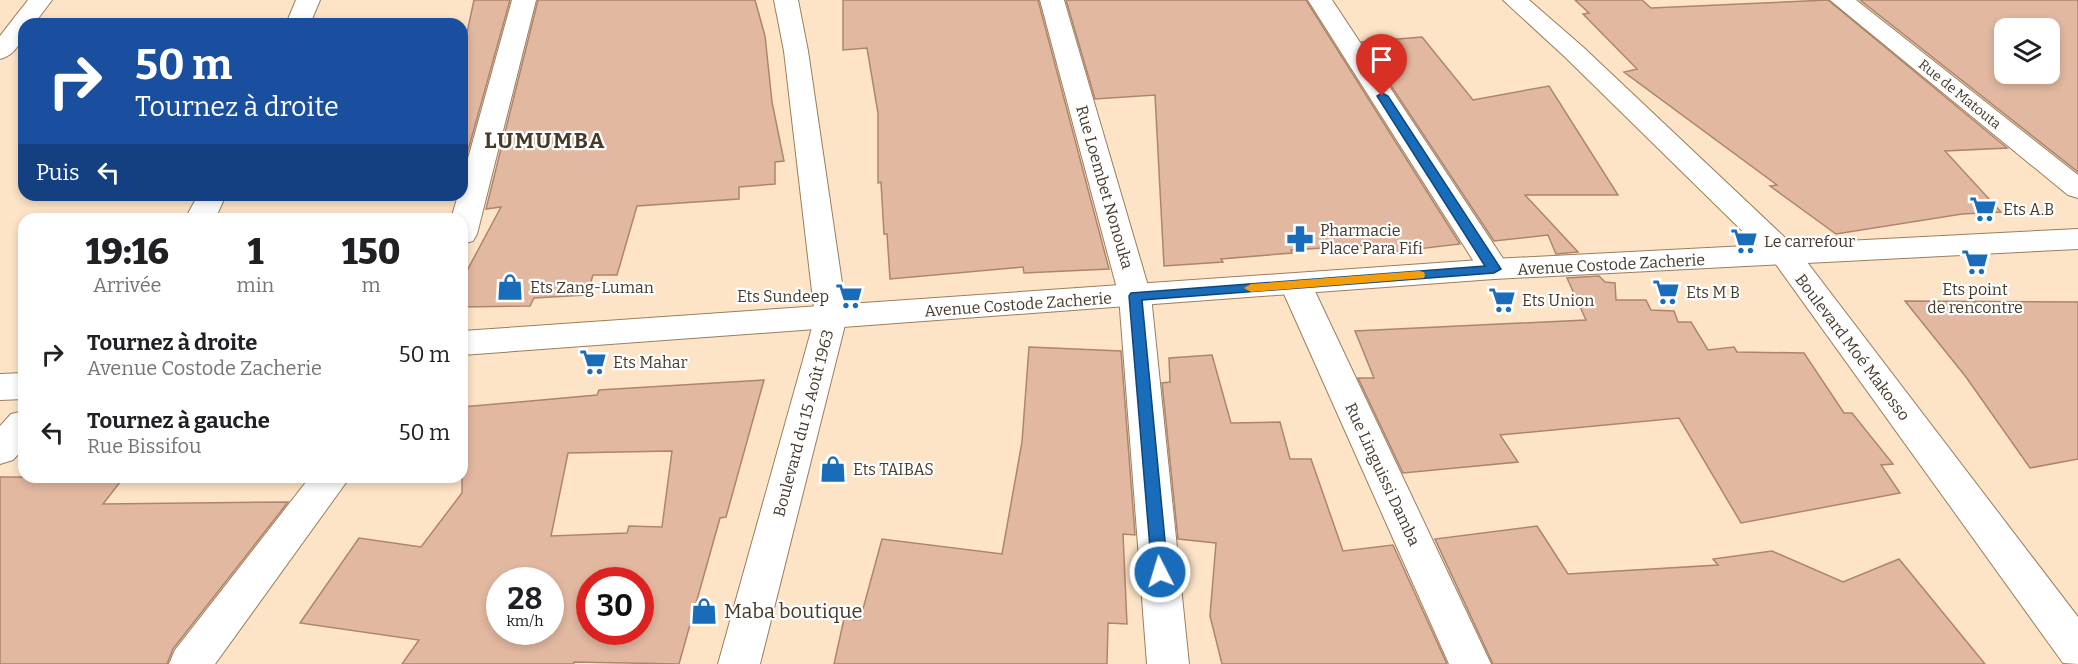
<!DOCTYPE html>
<html lang="fr">
<meta charset="utf-8">
<style>
:root{--surface:#fff;--page:#f2f2f2;--text:#202124;--muted:#757577}
body{margin:0;font-family:Bitter,serif;background:var(--page);color:var(--text);height:100vh;display:flex;flex-direction:column;font-size:22px;white-space:nowrap}
*{box-sizing:border-box;margin:0}
p{font-size:20px;color:var(--muted)}
.icon{flex:none;width:33px;height:33px;fill:none;stroke:currentColor;stroke-width:2;stroke-linecap:round;stroke-linejoin:round}
.map{position:relative;flex:1;overflow:hidden}
.side{position:absolute;left:18px;top:213px;width:450px;height:270px;display:flex;flex-direction:column;background:var(--surface);border-radius:18px;box-shadow:0 3px 9px #0003}
.side>*{flex:none}
.hud{position:absolute;left:18px;top:18px;width:450px;height:183px;border-radius:18px;box-shadow:0 3px 9px #0003;background:#1a4fa0;color:#fff;overflow:hidden}
.buttons{position:absolute;left:1994px;top:18px;display:grid;gap:12px}
.buttons a{display:grid;place-items:center;width:66px;height:66px;border-radius:12px;background:var(--surface);box-shadow:0 3px 9px #0003;font-size:30px}
.speed{position:absolute;left:486px;top:567px;display:flex;gap:12px;font-size:30px;font-weight:700;text-align:center}
.speed>*{display:grid;place-content:center;width:78px;height:78px;border-radius:50%;background:var(--surface);box-shadow:0 3px 9px #0003;line-height:1}
.speed small{font-size:15px;font-weight:400}
.speed .limit{border:9px solid #d22;background:#fff;color:#111}
.pin{position:absolute;display:grid;place-items:center;width:51px;height:51px;color:#fff;margin:-62px -26px;border-radius:50% 50% 50% 0;rotate:-45deg;box-shadow:0 0 6px #0007}
.pin .icon{rotate:45deg}
.me{position:absolute;width:66px;margin:-33px;rotate:355deg;stroke-linejoin:round;filter:drop-shadow(0 0 4px #0008)}
.turn{display:flex;align-items:center;gap:21px;height:126px;padding:0 18px;font-size:27px}
.turn .icon{width:78px;height:78px;stroke-width:2.5}
.turn b{display:block;font-size:42px;line-height:51px}
.then{display:flex;align-items:center;height:57px;padding:0 18px;background:#0003;gap:12px;font-size:22px}
.eta{display:flex;justify-content:space-evenly;align-items:center;height:102px;text-align:center}
.eta b{font-size:36px;font-weight:800;line-height:42px}
ul{padding:0;list-style:none}
li{display:flex;align-items:center;gap:18px;height:78px;padding:0 18px}
li div{flex:1}
li b{display:block;font-size:22px}
li em{font-style:normal}
.map>svg:first-child{display:block}
.building{fill:#e2b8a0;stroke:#ad856e;stroke-width:1.5;fill-rule:evenodd}
.lines{fill:none;stroke-linecap:round;stroke-linejoin:round}
.street-casing{stroke:#9b7e5c;stroke-width:2}
.secondary-casing{stroke:#9b7e5c;stroke-width:2}
.street{fill:#fff;fill-rule:evenodd}
.secondary{fill:#fff;fill-rule:evenodd}
.route{fill:#186cba;stroke:#104679;stroke-width:1.5}
.slow{fill:#f59e0b}
.labels{text-anchor:middle;stroke-width:4.5;stroke-linejoin:round;paint-order:stroke}
.far-street-label{font-size:14px;fill:#463a2b;stroke:#fff}
.street-label{font-size:16px;fill:#463a2b;stroke:#fff}
.poi-label{font-size:16px;fill:#463a2b;stroke:#fff;text-anchor:start}
.near-poi-label{font-size:20px;fill:#463a2b;stroke:#fff;text-anchor:start}
.district-label{font-size:22px;font-weight:bold;letter-spacing:1.5px;fill:#463a2b;stroke:#fff}
</style>
<div class="map">
<svg width="2078" height="664" viewBox="0 0 2078 664">
<rect width="100%" height="100%" fill="#fde4c7"/>
<path class="building" d="M474 0H510L462 172V56Z
M538 0H755L765 36 772 102 784 161 775 162V184L739 187V199L637 206 617 275H593L587 295 534 298 530 306 462 307V280L501 207 486 209Z
M843 0H1038L1109 269 1024 273 1023 267 890 279 887 234H884L881 182 878 183V113L867 48 843 50Z
M1066 0H1306L1460 244 1392 252 1388 244 1291 250 1292 253 1221 259 1223 262 1164 266 1155 95 1095 99Z
M1575 0H1642L1651 8 1828 0 2007 148 1945 151 2001 212 1962 214 1836 234 1770 186 1777 185 1624 72 1637 69 1583 14 1589 13Z
M1860 0H2078V172ZM2004 28H2049V74H2004Z
M1422 37 1473 100 1549 86 1618 195H1525L1578 252 1556 254 1548 235 1494 241 1362 42Z
M1599 276 1605 282 1615 283 1616 300H1646L1651 310 1674 311 1678 322H1691L1708 350 1734 347 1737 352 1804 353 1844 413H1852L1893 464 1881 465 1900 493 1741 523 1679 418 1500 435 1518 462 1403 473 1358 378H1374L1355 331 1586 320 1567 278Z
M1905 301 2078 302V459L2030 468 1966 377Z
M1029 347 1121 351 1135 535 1123 534 1127 624 1108 623 1107 664H834L844 619 860 620 882 539 1002 554 1022 442Z
M1212 355 1231 423 1280 422 1290 459H1311L1343 551 1393 545 1447 664H1222L1210 616 1216 543 1178 539 1162 383 1170 382 1169 358Z
M764 380 726 517 720 518 679 664 574 662V664H402L419 640 300 623 359 538 421 547 462 493V407L597 395 599 390ZM672 451 662 527 629 526 627 533 551 536 568 453ZM500 580H550V632H500ZM590 580H640V632H590Z
M0 477H124L103 504 288 502 173 649 167 664H0Z
M1537 526 1568 574 1718 565 1713 559 1772 551 1843 582 1899 559 1985 664H1493L1435 539Z"/>
<g class="lines">
<defs>
<path id="street" d="M28 0H52L34 24H24C24 39 16 55 0 59V36Z
M296 0H320L310 24H286Z
M512 0H536L477 234 473 241 462 244V219H451L458 195H462V180Z
M774 0H798L808 51 847 317 760 664H718L815 317 784 51Z
M1040 0H1064L1151 296 1189 664H1147L1119 296Z
M1308 0H1332L1510 269 1505 276 1494 279 1483 276Z
M1503 0H1529L1583 47 1797 249 2078 617V664L2063 663 1775 263 1565 57Z
M1830 0H1856L2078 175V198L2068 195Z
M198 195H226L215 219H185Z
M1296 274 1307 278 1312 285 1491 664H1449L1280 285 1285 278Z
M24 411V448L13 460 0 464V426L11 414Z
M310 477H350L215 664H169L175 650Z"/>
<path id="secondary" d="M2078 229V249L1494 279 462 355V331L1494 259Z
M24 373V399L0 400V374Z"/>
</defs>
<use href="#street" class="street-casing"/>
<use href="#secondary" class="secondary-casing"/>
<use href="#street" class="street"/>
<use href="#secondary" class="secondary"/>
</g>
<path class="route" d="M1382 93 1388 96 1501 269 1494 273 1142 300 1168 572 1166 577 1160 579 1154 577 1152 572 1129 296 1131 293 1485 266 1377 96Z"/>
<path class="slow" d="M1419 271 1424 272 1425 275 1424 278 1251 292 1244 288 1251 284Z"/>
<defs>
<symbol id="supermarket-bare" viewBox="-9 -9 18 18"><path d="M-6-5.5h2.5l.6 2H6L4.5 2H-2.5L-4.4-4H-6ZM-1.5 3.2a1.3 1.3 0 1 0 .1 0ZM3 3.2a1.3 1.3 0 1 0 .1 0Z" fill="#186cba" stroke="#fff" stroke-width="2.5" paint-order="stroke"/></symbol>
<symbol id="pharmacy-bare" viewBox="-9 -9 18 18"><path d="M-2-6h4v4h4v4h-4v4h-4v-4h-4v-4h4Z" fill="#186cba" stroke="#fff" stroke-width="2.5" paint-order="stroke"/></symbol>
<symbol id="shop-bare" viewBox="-9 -9 18 18"><path d="M-5-2.5h2.3a2.7 3.5 0 0 1 5.4 0H5L5.5 6h-11ZM-1.5-2.5h3a1.5 2.3 0 0 0-3 0Z" fill="#186cba" stroke="#fff" stroke-width="2.5" paint-order="stroke"/></symbol>
</defs>
<g fill-rule="evenodd">
<use href="#supermarket-bare" x="1964" y="190" width="38" height="38"/>
<use href="#pharmacy-bare" x="1281" y="220" width="38" height="38"/>
<use href="#supermarket-bare" x="1725" y="222" width="38" height="38"/>
<use href="#supermarket-bare" x="1956" y="243" width="38" height="38"/>
<use href="#shop-bare" x="491" y="268" width="38" height="38"/>
<use href="#supermarket-bare" x="1647" y="273" width="38" height="38"/>
<use href="#supermarket-bare" x="830" y="277" width="38" height="38"/>
<use href="#supermarket-bare" x="1483" y="281" width="38" height="38"/>
<use href="#supermarket-bare" x="574" y="343" width="38" height="38"/>
<use href="#shop-bare" x="814" y="450" width="38" height="38"/>
<use href="#shop-bare" x="685" y="592" width="38" height="38"/>
</g>
<g class="labels">
<g class="far-street-label">
<text transform="translate(1960 94) rotate(39)" y="5">Rue de Matouta</text>
</g>
<g class="street-label">
<text transform="translate(1105 187) rotate(74)" y="6">Rue Loembet Nonouka</text>
<text transform="translate(1611 264) rotate(-3)" y="6">Avenue Costode Zacherie</text>
<text transform="translate(1018 304) rotate(-4)" y="6">Avenue Costode Zacherie</text>
<text transform="translate(1853 347) rotate(53)" y="6">Boulevard Moé Makosso</text>
<text transform="translate(803 423) rotate(-75)" y="6">Boulevard du 15 Août 1963</text>
<text transform="translate(1383 474) rotate(65)" y="6">Rue Linguissi Damba</text>
</g>
<g class="poi-label">
<text x="2003" y="215">Ets A.B</text>
<text x="1320" y="236">Pharmacie<tspan x="1320" dy="18">Place Para Fifi</tspan></text>
<text x="1764" y="247">Le carrefour</text>
<text x="530" y="293">Ets Zang-Luman</text>
<text x="1975" y="295" text-anchor="middle">Ets point<tspan x="1975" dy="18">de rencontre</tspan></text>
<text x="1686" y="298">Ets M B</text>
<text x="829" y="302" text-anchor="end">Ets Sundeep</text>
<text x="1522" y="306">Ets Union</text>
<text x="613" y="368">Ets Mahar</text>
<text x="853" y="475">Ets TAIBAS</text>
</g>
<g class="near-poi-label">
<text x="724" y="618">Maba boutique</text>
</g>
<g class="district-label">
<text x="545" y="148">LUMUMBA</text>
</g>
</g>
</svg>
<div class="buttons">
<a><svg class="icon" aria-label="layers" viewBox="0 0 24 24"><path d="M12 4l9 5-9 5-9-5zM3 14l9 5 9-5"/></svg></a>
</div>
<div class="speed"><div>28<small>km/h</small></div><div class="limit">30</div></div>
<div class="pin" style="left:1382px;top:96px;background:#d93025"><svg class="icon" aria-label="arrive" viewBox="0 0 24 24"><path d="M6 21V4h12l-3 4 3 4H6"/></svg></div>
<svg class="me" style="left:1160px;top:572px" viewBox="-20 -20 40 40"><circle r="17" fill="#186cba" stroke="#fff" stroke-width="3"/><path d="M0-11L8 9 0 5-8 9z" fill="#fff"/></svg>
<div class="hud">
<div class="turn"><svg class="icon" aria-label="right" viewBox="0 0 24 24"><path d="M7 20v-9h11M14 6l5 5-5 5"/></svg><div><b>50 m</b>Tournez à droite</div></div>
<div class="then">Puis<svg class="icon" aria-label="left" viewBox="0 0 24 24"><path d="M17 20v-9H6M10 6l-5 5 5 5"/></svg></div>
</div>
<section class="side">
<div class="eta">
<div><b>19:16</b><p>Arrivée</p></div>
<div><b>1</b><p>min</p></div>
<div><b>150</b><p>m</p></div>
</div>
<ul>
<li><svg class="icon" aria-label="right" viewBox="0 0 24 24"><path d="M7 20v-9h11M14 6l5 5-5 5"/></svg><div><b>Tournez à droite</b><p>Avenue Costode Zacherie</p></div><em>50 m</em></li>
<li><svg class="icon" aria-label="left" viewBox="0 0 24 24"><path d="M17 20v-9H6M10 6l-5 5 5 5"/></svg><div><b>Tournez à gauche</b><p>Rue Bissifou</p></div><em>50 m</em></li>
</ul>
</section>
</div>
